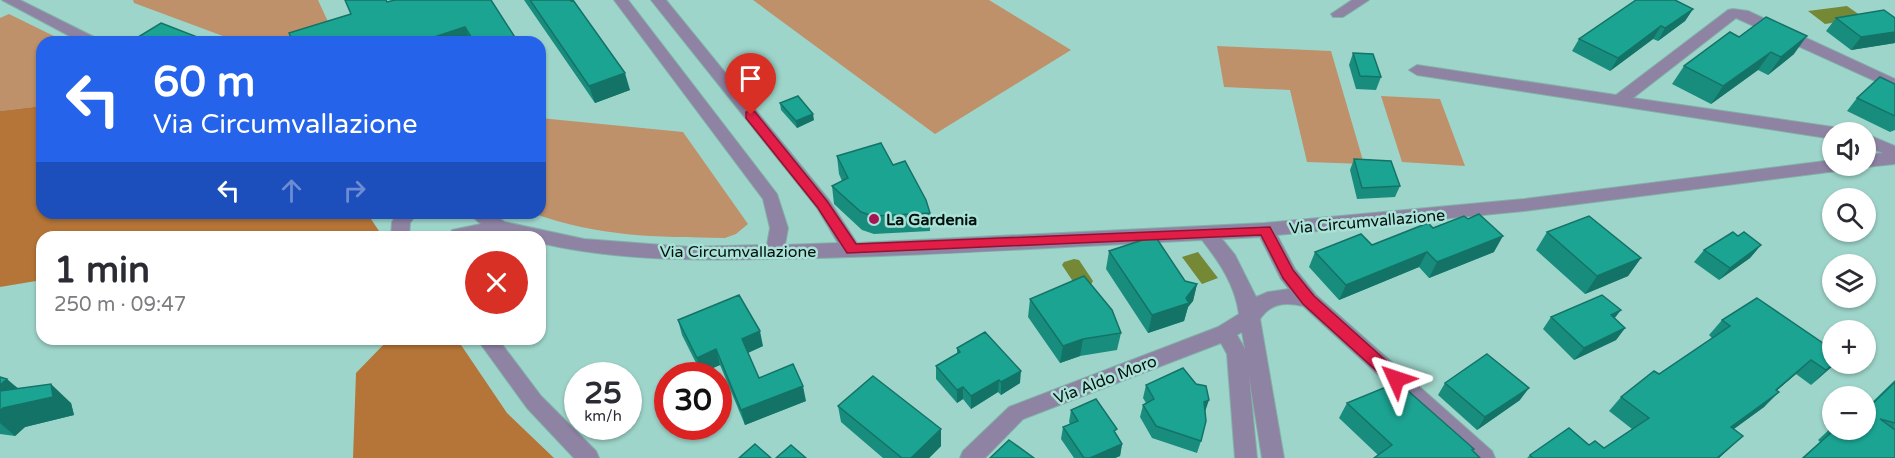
<!DOCTYPE html>
<html lang="it">
<meta charset="utf-8">
<style>
:root{--surface:#fff;--page:#f2f2f3;--text:#2b2b33;--muted:#7c7c81}
body{margin:0;font-family:"Varela Round",sans-serif;background:var(--page);color:var(--text);height:100vh;display:flex;flex-direction:column;font-size:22px;white-space:nowrap}
*{box-sizing:border-box;margin:0}
p{font-size:20px;color:var(--muted)}
.icon{flex:none;width:33px;height:33px;fill:none;stroke:currentColor;stroke-width:2;stroke-linecap:round;stroke-linejoin:round}
.map{position:relative;flex:1;overflow:hidden}
.details{position:absolute;left:36px;top:231px;width:510px;height:114px;display:flex;flex-direction:column;background:var(--surface);border-radius:18px;box-shadow:0 2px 4px #0004}
.details>*{flex:none}
.guide{position:absolute;left:36px;top:36px;width:510px;height:183px;border-radius:18px;box-shadow:0 2px 4px #0004;background:#2563eb;color:#fff;overflow:hidden}
.controls{position:absolute;left:1822px;top:122px;display:grid;gap:12px}
.controls a{display:grid;place-items:center;width:54px;height:54px;border-radius:50%;background:var(--surface);box-shadow:0 2px 4px #0004;font-size:30px}
.speed{position:absolute;left:564px;top:362px;display:flex;gap:12px;font-size:30px;font-weight:700;text-align:center}
.speed>*{display:grid;place-content:center;width:78px;height:78px;border-radius:50%;background:var(--surface);box-shadow:0 2px 4px #0004;line-height:1}
.speed small{font-size:15px;font-weight:400}
.speed .limit{border:9px solid #d22;background:#fff;color:#111}
.pin{position:absolute;display:grid;place-items:center;width:51px;height:51px;color:#fff;margin:-62px -26px;border-radius:50% 50% 50% 0;rotate:-45deg;box-shadow:0 0 6px #0007}
.pin .icon{rotate:45deg}
.me{position:absolute;width:66px;margin:-33px;rotate:312deg;stroke-linejoin:round;filter:drop-shadow(0 0 4px #0008)}
.turn{display:flex;align-items:center;gap:21px;height:126px;padding:0 18px;font-size:27px}
.turn .icon{width:78px;height:78px;stroke-width:2.5}
.turn b{display:block;font-size:42px;line-height:51px}
.lanes{display:flex;align-items:center;height:57px;padding:0 18px;background:#0003;justify-content:center;gap:30px;direction:ltr}
.lanes .off{opacity:.35}
.round{display:grid;place-items:center;flex:none;width:63px;height:63px;border-radius:32px;background:var(--page)}
.summary{display:flex;align-items:center;justify-content:space-between;height:102px;padding:0 18px}
h1{font-size:36px;font-weight:800;line-height:45px}
.map>svg:first-child{display:block}
.green{fill:#be916a}
.forest{fill:#b57538}
.water{fill:#748836}
.lines{fill:none;stroke-linecap:round;stroke-linejoin:round}
.minor-casing{stroke:#82b2a8;stroke-width:2}
.minor{fill:#8f83a4;fill-rule:evenodd}
.wall{fill:#188d7e}
.shaded-wall{fill:#147367}
.building{fill:#1ca493;stroke:#147367;stroke-width:1.5}
.route{fill:#e11d48;stroke:#92132f;stroke-width:1.5}
.poi-dot{fill:#a51555;stroke:#abe2d7;stroke-width:2}
.labels{text-anchor:middle;stroke-width:5;stroke-linejoin:round;paint-order:stroke}
.poi-label{font-size:16px;font-weight:bold;fill:#00110e;stroke:#abe2d7;text-anchor:start}
.street-label{font-size:16px;fill:#00110e;stroke:#abe2d7}
</style>
<div class="map">
<svg width="1895" height="458" viewBox="0 0 1895 458">
<rect width="100%" height="100%" fill="#9ed5ca"/>
<path class="green" d="M133 0H318L330 26 279 42H239L134 3Z
M753 0H989L1071 50 935 134Z
M9 14 66 42H42V106L0 111V18Z
M1217 46 1331 51 1364 164 1307 162 1290 90 1224 87Z
M1381 96 1440 99 1465 166 1402 162Z
M540 118 683 132 748 224 736 234 725 238C653 237 601 237 532 213H540Z"/>
<path class="forest" d="M42 106V213H367L383 237H42V280L0 287V111Z
M389 339H457L507 413 554 458H353L356 373Z"/>
<path class="water" d="M1847 6 1864 18 1825 24 1808 11Z
M1198 252 1218 278 1202 284 1182 257Z
M1074 259 1079 260 1093 281 1090 286H1076L1062 265 1064 262Z"/>
<g class="lines">
<defs>
<path id="minor" d="M2 0H20L98 39 100 42H81Z
M614 0H628L777 194 788 228 785 245 838 243 817 208 651 0H666L829 200 857 243 1265 223 1524 199 1833 160V165H1845L1843 169 1837 171 1524 211 1277 235 1295 269 1316 295 1492 451 1495 458H1469L1303 306C1285 302 1271 303 1260 319L1284 458H1262L1249 376 1257 458H1235L1227 354 1221 343 1023 419 985 458H960L963 451 1009 407 1218 327 1239 314C1235 285 1220 263 1202 240 1074 246 945 255 816 258 723 260 631 264 540 243V237H515L500 234 482 237H450L452 230 481 224 468 213H491L505 222 584 239 689 247 767 245 770 228 763 199ZM1260 237 1281 279 1289 289 1268 292 1256 297 1235 255 1222 239ZM1242 332 1245 349 1237 335Z
M1352 0H1369L1343 17H1333L1331 14Z
M1733 9 1748 11 1895 79V90L1736 18 1633 98 1833 127 1841 132H1833V139L1417 75 1409 70 1417 65 1616 95 1728 10Z
M1866 134 1895 146V164L1866 167 1860 165H1866V155L1883 153 1866 146Z
M398 213H417L410 223 409 237H391L392 222Z
M477 339H498L541 396 596 451 599 458H574L527 408Z"/>
</defs>
<use href="#minor" class="minor-casing"/>
<use href="#minor" class="minor"/>
</g>
<path class="wall" d="M524 0H570L630 90 595 103Z
M387 2 518 42H293Z
M1693 9 1685 21 1658 41 1653 39 1610 71 1572 51 1579 39Z
M1836 18H1895V43L1851 50 1826 31Z
M1739 37 1794 54 1768 75 1758 70 1711 104 1672 84 1684 66Z
M1353 53 1381 77 1376 90 1356 89 1349 65Z
M1895 84V130L1890 132 1847 111 1857 98Z
M780 103 814 120 797 128 781 110Z
M837 156 893 165 930 213V231L874 234 862 230 834 204 832 186 842 181 839 174Z
M1354 159 1400 186 1395 197 1357 199 1350 170Z
M1433 228 1494 252 1429 278 1419 267 1339 300 1309 267 1315 252 1372 245Z
M1547 232 1641 258 1628 276 1585 294 1536 250Z
M1761 245 1750 258 1719 280 1694 262 1704 250Z
M1109 251 1185 281 1197 284 1193 301 1188 307 1184 321 1148 333 1106 269Z
M1030 299 1121 333 1117 350 1080 356 1060 363 1028 317Z
M1551 317 1615 318 1625 328 1616 340 1574 360 1543 329Z
M678 320 763 346 748 353 759 378 806 401 745 425 720 365 701 373 682 335Z
M1722 320 1833 363H1836L1811 385 1796 374 1777 390 1764 407 1734 429 1743 436 1719 458H1527L1530 455 1589 445 1604 448 1632 429 1609 411 1621 397 1659 374 1712 338 1709 335Z
M957 348 1020 383 1001 395 998 392 971 409 963 399 957 403 936 379V366L957 354Z
M0 377 18 388 71 403 74 415 25 427 15 436 0 434Z
M1895 380V458H1802L1820 442 1818 440 1833 426V429H1866V408Z
M1445 383 1520 400 1477 430 1438 395Z
M1146 385 1205 412 1201 441 1197 453 1152 438 1140 417 1143 405 1146 403 1143 398Z
M1347 403 1474 449 1378 455 1339 418Z
M838 406 941 446 929 458H883L841 422Z
M1071 410 1116 434 1122 444 1120 456 1115 458H1074L1061 439 1063 427 1070 424 1069 422Z"/>
<path class="shaded-wall" d="M1693 9 1685 21 1658 41 1665 28Z
M1661 26 1653 39 1610 71 1618 58Z
M465 27 471 42H419Z
M1895 32V43L1851 50 1861 37Z
M1807 36 1794 54 1768 75 1781 57Z
M340 37 342 42H325Z
M1771 52 1758 70 1711 104 1723 86Z
M625 73 630 90 595 103 589 86Z
M540 79 543 88 540 90Z
M813 114 814 120 797 128 796 121Z
M1503 236 1494 252 1429 278 1437 262Z
M1761 245 1750 258 1719 280 1730 268Z
M1427 252 1419 267 1339 300 1346 285Z
M1641 258 1628 276 1585 294 1597 276Z
M1197 284 1193 301 1188 307 1184 321 1148 333 1152 315 1186 298Z
M1621 310 1611 323V315Z
M1625 328 1616 340 1574 360 1584 348Z
M760 331 763 346 745 354 742 339Z
M1083 339 1080 356 1060 363 1063 346Z
M716 349 720 365 701 373 697 358Z
M1811 360 1796 374 1761 404 1776 390Z
M1835 363H1836L1811 385 1826 370Z
M1021 371 1020 383 1001 395V382Z
M7 379 28 397 51 384 71 403 74 415 25 427 15 436 0 423V411L3 408 0 397V385Z
M999 380 998 392 971 409V396Z
M803 386 806 401 745 425 741 410Z
M963 387V399L957 403V390Z
M1529 388 1520 400 1477 430 1485 417Z
M1779 392 1764 407 1717 441 1731 427Z
M1209 400 1205 412 1204 402Z
M941 429V446L929 458H911Z
M1743 436 1719 458H1717Z
M1122 444 1120 456 1115 458H1090Z"/>
<path class="building" d="M345 0H386L387 2 395 0H491L518 42H474L465 27 419 42H342L340 37 325 42H293L289 33 351 14Z
M530 0H570L571 1 573 0 625 73 589 86Z
M1636 0H1675L1693 9 1665 28 1661 26 1618 58 1579 39Z
M1884 10 1895 18V32L1861 37 1836 18Z
M1766 17 1807 36 1781 57 1771 52 1723 86 1684 66 1730 32 1739 37Z
M161 23 205 40 201 42H142L135 39Z
M1353 53 1373 54 1381 77 1360 76Z
M1880 77 1895 84V116L1857 98Z
M798 96 813 114 796 121 780 103Z
M881 143 893 165 905 161 926 200 930 213 873 216 861 212 832 186 848 178 837 156Z
M1354 159 1391 161 1400 186 1362 188Z
M1479 214 1503 236 1437 262 1427 252 1346 285 1315 252 1361 234 1372 245 1428 223 1433 228 1464 216 1468 219Z
M1589 216 1641 258 1597 276 1547 232Z
M1733 232 1738 236 1744 232 1761 245 1730 268 1704 250Z
M1155 236 1185 281 1197 284 1186 298 1189 303 1152 315 1109 251Z
M1084 276 1112 310 1121 333 1083 339 1063 346 1030 299Z
M739 295 760 331 742 339 759 378 793 364 803 386 741 410 716 349 697 358 678 320Z
M1602 295 1621 310 1611 315 1625 328 1584 348 1551 317Z
M1757 298 1833 350V363H1835L1826 370 1811 360 1776 390 1779 392 1731 427 1743 436 1717 458H1533L1530 455 1569 428 1589 445 1595 441 1604 448 1649 418 1621 397 1654 371 1659 374 1730 326 1722 320Z
M985 332 1021 371 1001 382 999 380 971 396 963 387 957 390 936 366 960 352 957 348Z
M1487 354 1529 388 1485 417 1445 383Z
M1183 368 1196 384 1206 386 1209 400 1204 402 1206 421 1201 441 1156 426 1143 405 1154 399 1146 385Z
M873 376 941 429 911 458H902L838 406Z
M0 377 7 379 0 385Z
M1398 382 1474 449 1472 450 1480 458H1374L1392 445 1347 403Z
M1895 382V423L1880 419 1895 430V458H1803L1835 429H1866V410Z
M51 384 53 397 3 408 0 411V391Z
M1096 399 1117 429 1114 431 1122 444 1090 458H1084L1063 427 1078 421 1071 410Z
M1009 440 1034 458H990Z
M755 444 771 458H739Z
M791 445 806 458H776Z"/>
<path class="route" d="M751 111 755 112 827 201 856 244 1270 227 1293 270 1314 296 1402 375 1404 379 1402 384 1396 386 1391 384 1303 304 1283 278 1261 235 847 253 818 208 746 118V112Z"/>
<circle class="poi-dot" cx="874" cy="219" r="6"/>
<g class="labels">
<g class="poi-label">
<text x="886" y="225">La Gardenia</text>
</g>
<g class="street-label">
<text transform="translate(1367 221) rotate(-5)" y="6">Via Circumvallazione</text>
<text x="738" y="257">Via Circumvallazione</text>
<text transform="translate(1105 379) rotate(-21)" y="6">Via Aldo Moro</text>
</g>
</g>
</svg>
<div class="controls">
<a><svg class="icon" aria-label="sound" viewBox="0 0 24 24"><path d="M4 9h4l5-4v14l-5-4H4zM17 9q2 3 0 6"/></svg></a>
<a><svg class="icon" aria-label="search" viewBox="0 0 24 24"><circle cx="10" cy="10" r="6"/><path d="M15 15l6 6"/></svg></a>
<a><svg class="icon" aria-label="layers" viewBox="0 0 24 24"><path d="M12 4l9 5-9 5-9-5zM3 14l9 5 9-5"/></svg></a>
<a>+</a>
<a>−</a>
</div>
<div class="speed"><div>25<small>km/h</small></div><div class="limit">30</div></div>
<div class="pin" style="left:751px;top:115px;background:#d93025"><svg class="icon" aria-label="arrive" viewBox="0 0 24 24"><path d="M6 21V4h12l-3 4 3 4H6"/></svg></div>
<svg class="me" style="left:1396px;top:379px" viewBox="-20 -20 40 40"><path d="M0-17L14 15 0 8-14 15z" fill="#e11d48" stroke="#fff" stroke-width="4"/></svg>
<div class="guide">
<div class="turn"><svg class="icon" aria-label="left" viewBox="0 0 24 24"><path d="M17 20v-9H6M10 6l-5 5 5 5"/></svg><div><b>60 m</b>Via Circumvallazione</div></div>
<div class="lanes"><svg class="icon" aria-label="left" viewBox="0 0 24 24"><path d="M17 20v-9H6M10 6l-5 5 5 5"/></svg><svg class="icon off" aria-label="ahead" viewBox="0 0 24 24"><path d="M12 20V5M6 11l6-6 6 6"/></svg><svg class="icon off" aria-label="right" viewBox="0 0 24 24"><path d="M7 20v-9h11M14 6l5 5-5 5"/></svg></div>
</div>
<section class="details">
<div class="summary"><div><h1>1 min</h1><p>250 m · 09:47</p></div><a class="round" style="background:#d93025;color:#fff"><svg class="icon" aria-label="close" viewBox="0 0 24 24"><path d="M6 6l12 12M18 6L6 18"/></svg></a></div>
</section>
</div>
